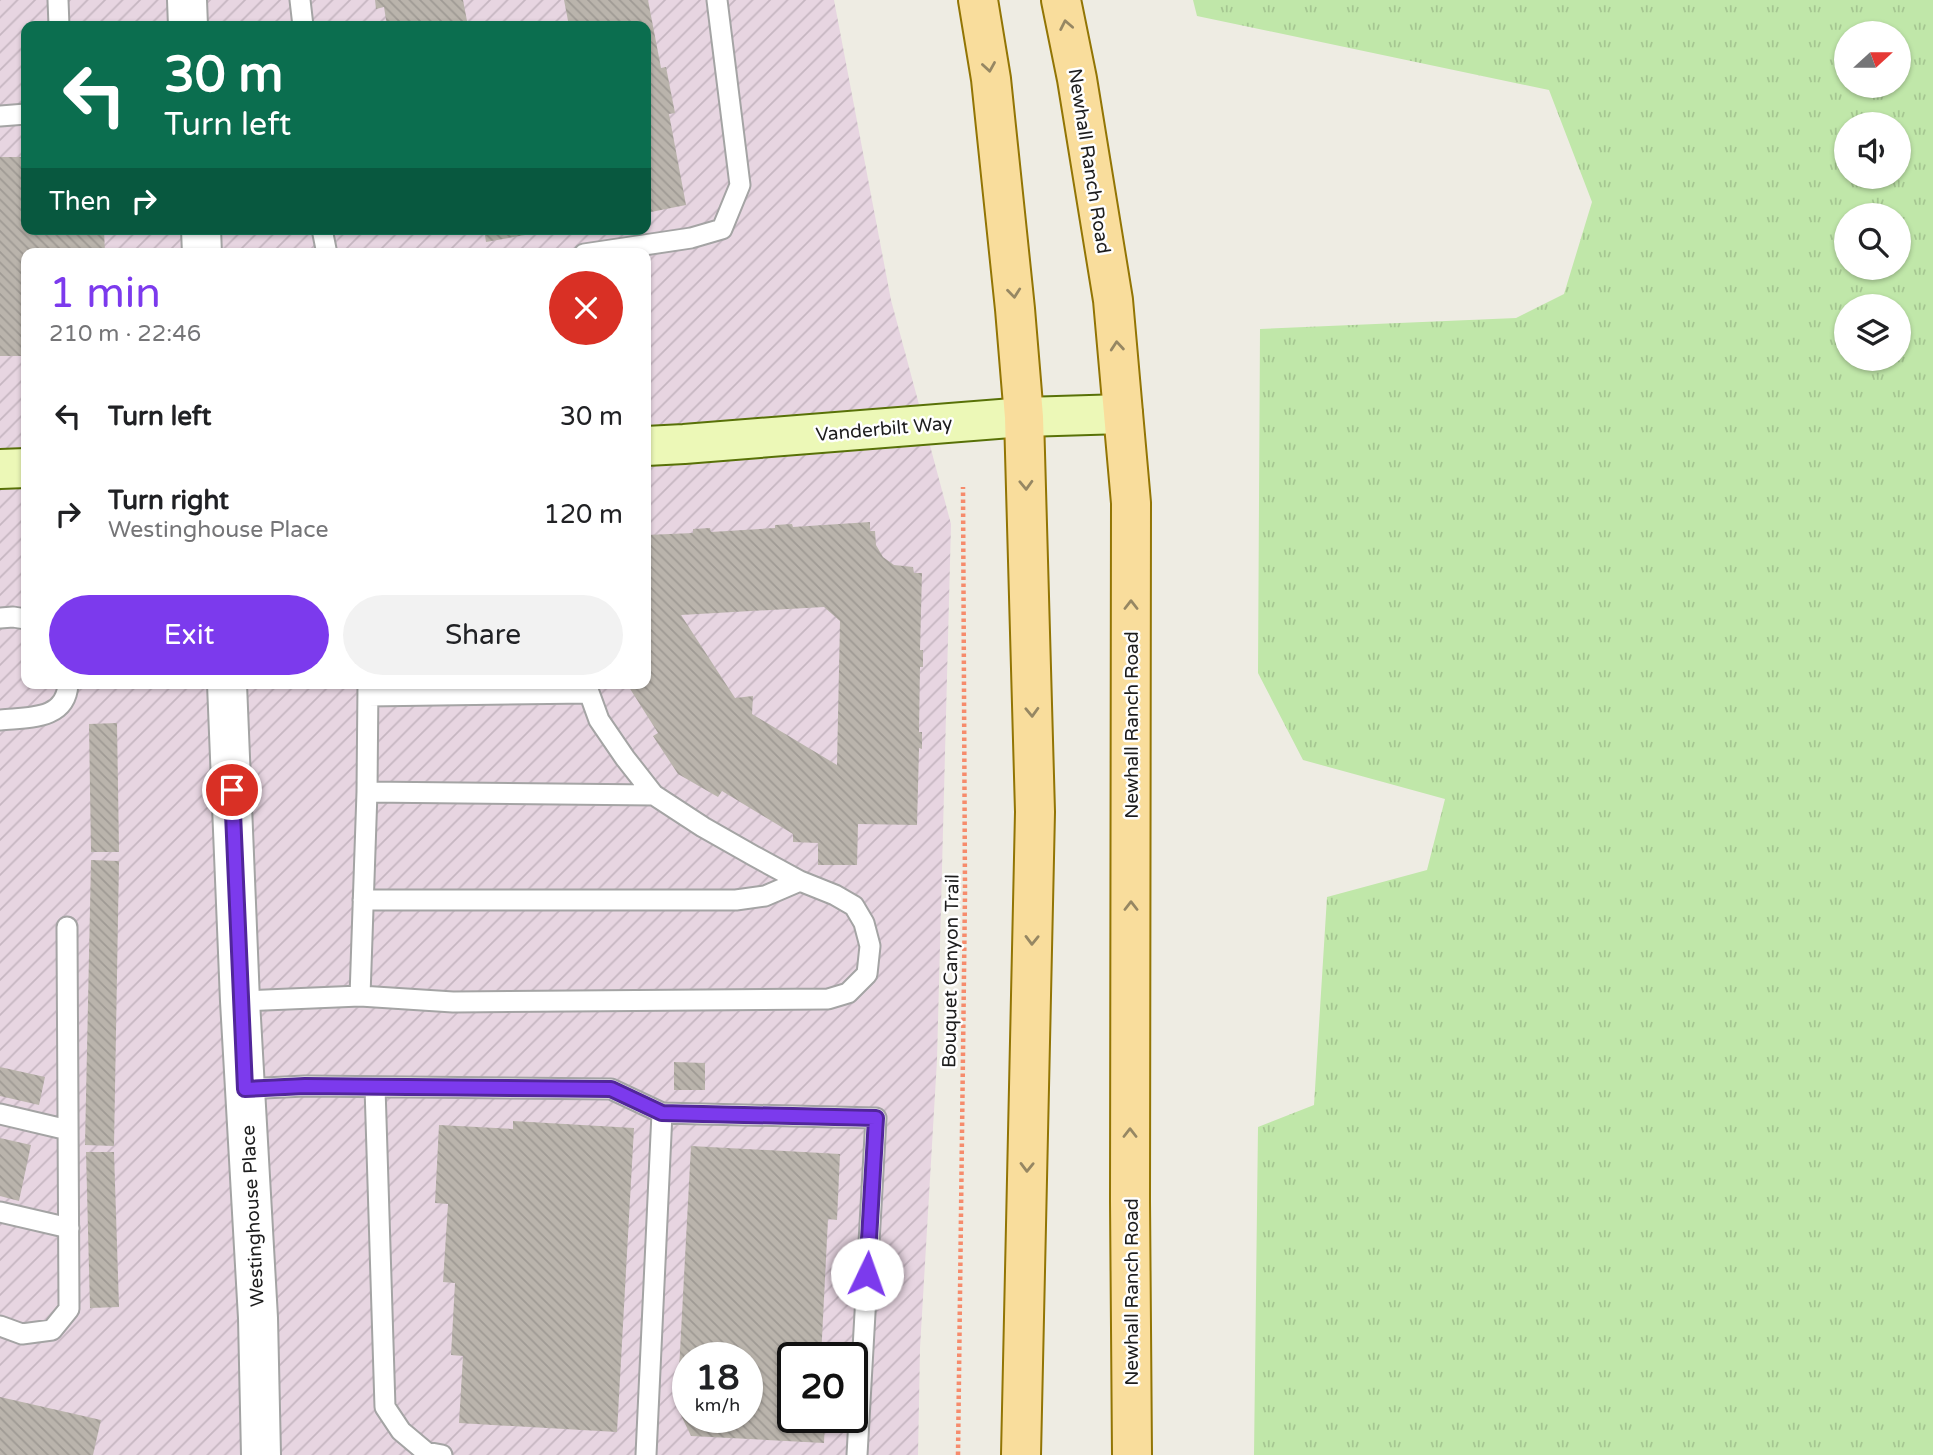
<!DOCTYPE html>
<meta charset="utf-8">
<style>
:root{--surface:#fff;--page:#f2f2f2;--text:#202124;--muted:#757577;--accent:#7c3aed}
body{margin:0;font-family:"Varela Round",sans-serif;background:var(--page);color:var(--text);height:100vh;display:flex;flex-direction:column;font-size:26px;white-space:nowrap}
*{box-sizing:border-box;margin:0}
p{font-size:23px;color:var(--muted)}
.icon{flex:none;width:38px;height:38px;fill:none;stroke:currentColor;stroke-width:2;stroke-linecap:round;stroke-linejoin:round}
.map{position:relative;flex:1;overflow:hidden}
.sheet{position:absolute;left:21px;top:248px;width:630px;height:441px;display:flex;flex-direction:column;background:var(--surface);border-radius:14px;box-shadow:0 2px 5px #0004}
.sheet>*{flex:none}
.top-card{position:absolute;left:21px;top:21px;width:630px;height:214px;border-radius:14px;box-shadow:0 2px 5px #0004;background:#0b6e4f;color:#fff;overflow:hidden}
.needle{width:46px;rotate:69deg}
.fabs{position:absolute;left:1834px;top:21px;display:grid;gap:14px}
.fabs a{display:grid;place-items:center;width:77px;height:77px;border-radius:50%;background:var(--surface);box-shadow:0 2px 5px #0004;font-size:35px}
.speed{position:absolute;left:672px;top:1342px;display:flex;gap:14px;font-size:35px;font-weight:700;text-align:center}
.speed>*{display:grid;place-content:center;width:91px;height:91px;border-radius:50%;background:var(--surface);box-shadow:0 2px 5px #0004;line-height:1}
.speed small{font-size:18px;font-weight:400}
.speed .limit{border:4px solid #111;border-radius:10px;background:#fff;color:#111}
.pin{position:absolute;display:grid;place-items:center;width:60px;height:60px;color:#fff;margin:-30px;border:4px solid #fff;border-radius:50%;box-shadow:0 2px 7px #0007}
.me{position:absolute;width:77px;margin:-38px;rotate:3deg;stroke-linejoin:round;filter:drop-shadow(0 0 5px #0008)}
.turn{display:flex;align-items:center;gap:24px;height:147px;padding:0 28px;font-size:32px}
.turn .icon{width:91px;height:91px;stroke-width:2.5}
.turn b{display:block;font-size:49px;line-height:60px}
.then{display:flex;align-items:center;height:66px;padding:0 28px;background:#0003;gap:14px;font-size:26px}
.round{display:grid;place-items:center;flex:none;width:74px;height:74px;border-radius:37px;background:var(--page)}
.summary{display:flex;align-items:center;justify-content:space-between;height:119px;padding:0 28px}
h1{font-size:42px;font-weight:600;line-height:52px;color:var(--accent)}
.button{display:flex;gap:14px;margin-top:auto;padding:14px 28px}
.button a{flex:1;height:80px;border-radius:42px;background:var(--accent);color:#fff;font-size:28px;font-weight:600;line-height:80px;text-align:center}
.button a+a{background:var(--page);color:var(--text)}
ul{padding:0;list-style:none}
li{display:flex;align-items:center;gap:21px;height:98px;padding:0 28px}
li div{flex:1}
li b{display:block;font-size:26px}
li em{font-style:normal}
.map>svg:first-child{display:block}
.industrial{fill:url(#industrial-furrows);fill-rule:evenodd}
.grass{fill:url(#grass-tufts);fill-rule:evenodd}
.building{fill:url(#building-back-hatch);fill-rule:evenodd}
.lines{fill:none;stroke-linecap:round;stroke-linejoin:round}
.lane-casing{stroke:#a4a4a4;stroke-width:23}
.street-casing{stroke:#a4a4a4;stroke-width:42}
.secondary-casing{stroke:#587107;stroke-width:42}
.primary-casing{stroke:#927504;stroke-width:42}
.path{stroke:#f68b6c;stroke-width:4.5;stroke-dasharray:3.5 3.5;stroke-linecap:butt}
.lane{stroke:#fff;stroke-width:19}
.street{stroke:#fff;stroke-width:38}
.secondary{stroke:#ecf8b7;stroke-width:38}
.primary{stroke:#f9dd9c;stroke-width:38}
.oneway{stroke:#968763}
.route-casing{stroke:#51269a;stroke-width:18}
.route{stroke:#7c3aed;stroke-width:12}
.labels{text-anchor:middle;stroke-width:5;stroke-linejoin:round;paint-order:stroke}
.street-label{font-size:19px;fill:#1d1d1d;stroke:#fff}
</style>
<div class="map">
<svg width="1933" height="1455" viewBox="0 0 1933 1455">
<defs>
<pattern id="industrial-furrows" width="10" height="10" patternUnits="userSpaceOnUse" patternTransform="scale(1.75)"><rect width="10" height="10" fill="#e7d5e1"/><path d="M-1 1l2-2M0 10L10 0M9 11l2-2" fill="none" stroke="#c6b6c1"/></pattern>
<pattern id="grass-tufts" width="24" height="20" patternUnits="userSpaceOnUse" patternTransform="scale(1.75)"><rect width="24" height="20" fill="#c0e7a9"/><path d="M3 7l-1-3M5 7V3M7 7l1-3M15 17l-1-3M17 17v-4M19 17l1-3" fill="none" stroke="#a5c691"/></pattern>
<pattern id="building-back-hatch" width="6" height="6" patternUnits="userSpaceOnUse" patternTransform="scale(1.75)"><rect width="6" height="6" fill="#bab4ac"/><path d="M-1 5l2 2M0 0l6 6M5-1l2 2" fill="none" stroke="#9f9a94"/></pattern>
</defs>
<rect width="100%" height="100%" fill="#eeece3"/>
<path class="industrial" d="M0 0H834L891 300 951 524 937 1060 920 1348 918 1455H0ZM26 26H646V229H26ZM26 254H646V684H26ZM688 1358H747V1418H688ZM793 1358H852V1418H793Z"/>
<path class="grass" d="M1193 0H1933V1455H1254L1258 1127 1314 1105 1327 897 1427 870 1445 799 1303 760 1258 673 1260 329 1516 318 1564 294 1592 202 1549 90 1197 16ZM1846 33H1899V86H1846ZM1846 124H1899V177H1846ZM1846 215H1899V268H1846ZM1846 306H1899V359H1846Z"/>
<path class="building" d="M375 0H463L468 26H387L384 7 376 9Z
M564 0H648L661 68 666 67 675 113 669 114 686 205 646 213V26H569Z
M0 157H26V229H104L105 254H26V356H0Z
M484 229H548V231L486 242Z
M870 522V531H875L876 545 883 557 894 565 913 567 914 573H922L920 650H923V667H920L919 732H922V749L919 748 917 825 858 824 857 865H818V843L793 842V834L722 791 718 797 678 774 653 736 658 733 627 684H646V535L693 533V529L710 528 711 532 775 528V525L792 524 793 527ZM824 607 840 621 837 765 752 714 753 696 735 698 681 615Z
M117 723 119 852H91L89 724Z
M91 860 119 861 114 1146 85 1145Z
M674 1062 705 1063V1090H674Z
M0 1067 45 1077 39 1105 0 1096Z
M513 1121 634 1128 617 1432 459 1423 463 1356 451 1355 455 1283 443 1282 448 1204 435 1203 439 1125 513 1129Z
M0 1138 31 1145 19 1201 0 1196Z
M691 1146 840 1154 837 1220 828 1219 821 1358H793V1418H825L824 1443 691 1436 677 1407ZM688 1358H747V1418H688Z
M86 1152H114L119 1307 90 1308Z
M0 1397 101 1420 93 1455H0Z"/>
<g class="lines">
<defs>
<path id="lane" d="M58 0 59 26
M300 0 303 26
M0 116 26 114
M322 229 327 254
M584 254 691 238 722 229 740 185 717 0
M0 618 13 617 26 619
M368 696 589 693
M0 720C27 717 66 721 68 684
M367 792 654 795
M363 900H736L765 896 800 881
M360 996 367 792 368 684
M240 1001 360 996 453 1002 828 999 848 993 867 974 870 946 864 923 854 906 835 895 800 881 754 856 703 827 654 795 625 758 599 720 586 684
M375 1087 385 1407 401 1431 426 1452 442 1455
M245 1089 305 1086 611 1089 662 1113 876 1118 857 1455
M0 1114 68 1130
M0 1212 69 1228
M0 1326 22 1334 52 1330 69 1309 67 927
M646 1455 662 1113"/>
<path id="street" d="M187 0 188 26
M201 229 202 254
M227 684 240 1001 258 1318 261 1455"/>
<path id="secondary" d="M646 446 684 444 1024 417 1123 414
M0 469 26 468"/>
<path id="primary" d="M978 0 991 79 1015 309 1024 417 1035 812 1021 1455
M1061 0 1077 79 1113 300 1131 503 1130 1201 1132 1455"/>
</defs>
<use href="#lane" class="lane-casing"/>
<use href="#street" class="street-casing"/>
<use href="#secondary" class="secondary-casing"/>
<use href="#primary" class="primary-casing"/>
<path class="path" d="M958 1455 965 893 963 487"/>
<use href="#lane" class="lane"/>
<use href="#street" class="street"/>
<use href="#secondary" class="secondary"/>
<use href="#primary" class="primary"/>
</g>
<defs><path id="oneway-chevron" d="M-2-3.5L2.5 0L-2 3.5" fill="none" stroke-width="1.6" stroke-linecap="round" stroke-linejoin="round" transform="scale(1.75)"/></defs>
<g class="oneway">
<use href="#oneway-chevron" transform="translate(1066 25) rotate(-101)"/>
<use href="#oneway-chevron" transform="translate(989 67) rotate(81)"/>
<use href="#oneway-chevron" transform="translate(1014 293) rotate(84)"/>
<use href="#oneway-chevron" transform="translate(1117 346) rotate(-95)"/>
<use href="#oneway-chevron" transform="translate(1026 485) rotate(88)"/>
<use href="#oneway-chevron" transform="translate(1131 605) rotate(-90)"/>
<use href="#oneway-chevron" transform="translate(1032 712) rotate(88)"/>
<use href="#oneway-chevron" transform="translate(1131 906) rotate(-90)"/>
<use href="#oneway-chevron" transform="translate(1032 940) rotate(91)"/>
<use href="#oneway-chevron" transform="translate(1130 1133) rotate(-90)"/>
<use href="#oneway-chevron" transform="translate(1027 1167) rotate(91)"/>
</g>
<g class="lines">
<defs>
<path id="route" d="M232 790 245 1089 305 1086 611 1089 662 1113 876 1118 867 1274"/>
</defs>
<use href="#route" class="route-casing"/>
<use href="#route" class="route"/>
</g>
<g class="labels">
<g class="street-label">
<text transform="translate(1090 161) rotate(81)" y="7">Newhall Ranch Road</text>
<text transform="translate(884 428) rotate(-5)" y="7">Vanderbilt Way</text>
<text transform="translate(1131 725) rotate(-90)" y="7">Newhall Ranch Road</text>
<text transform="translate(950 971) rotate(-89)" y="7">Bouquet Canyon Trail</text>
<text transform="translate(252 1216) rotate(-93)" y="7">Westinghouse Place</text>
<text transform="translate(1131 1292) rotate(-90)" y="7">Newhall Ranch Road</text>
</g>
</g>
</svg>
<div class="fabs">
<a><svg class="needle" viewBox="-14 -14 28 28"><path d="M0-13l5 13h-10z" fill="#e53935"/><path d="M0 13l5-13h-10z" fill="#757577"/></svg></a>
<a><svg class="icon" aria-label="sound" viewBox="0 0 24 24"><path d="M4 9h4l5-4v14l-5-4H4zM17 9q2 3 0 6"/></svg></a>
<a><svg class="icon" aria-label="search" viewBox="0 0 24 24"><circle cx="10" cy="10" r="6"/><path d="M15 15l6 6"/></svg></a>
<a><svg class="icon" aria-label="layers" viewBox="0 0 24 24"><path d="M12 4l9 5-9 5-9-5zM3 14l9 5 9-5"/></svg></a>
</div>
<div class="speed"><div>18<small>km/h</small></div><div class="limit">20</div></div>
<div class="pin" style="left:232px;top:790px;background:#d93025"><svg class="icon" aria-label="arrive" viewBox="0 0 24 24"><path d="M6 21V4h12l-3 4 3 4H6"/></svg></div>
<svg class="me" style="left:867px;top:1274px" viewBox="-20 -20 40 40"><circle r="19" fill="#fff"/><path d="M0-13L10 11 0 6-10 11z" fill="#7c3aed"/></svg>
<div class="top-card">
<div class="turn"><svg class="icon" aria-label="left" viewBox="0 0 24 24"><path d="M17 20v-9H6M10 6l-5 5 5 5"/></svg><div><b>30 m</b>Turn left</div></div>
<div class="then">Then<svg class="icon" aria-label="right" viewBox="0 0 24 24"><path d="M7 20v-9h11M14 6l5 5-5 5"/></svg></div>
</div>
<section class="sheet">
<div class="summary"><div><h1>1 min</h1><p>210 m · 22:46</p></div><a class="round" style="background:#d93025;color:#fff"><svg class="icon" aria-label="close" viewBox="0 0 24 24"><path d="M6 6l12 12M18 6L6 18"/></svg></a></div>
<ul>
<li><svg class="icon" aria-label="left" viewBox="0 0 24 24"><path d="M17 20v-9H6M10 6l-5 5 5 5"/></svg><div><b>Turn left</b></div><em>30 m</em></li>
<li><svg class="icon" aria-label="right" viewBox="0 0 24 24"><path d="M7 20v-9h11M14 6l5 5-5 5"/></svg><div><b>Turn right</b><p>Westinghouse Place</p></div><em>120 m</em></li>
</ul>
<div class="button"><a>Exit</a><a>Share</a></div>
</section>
</div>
